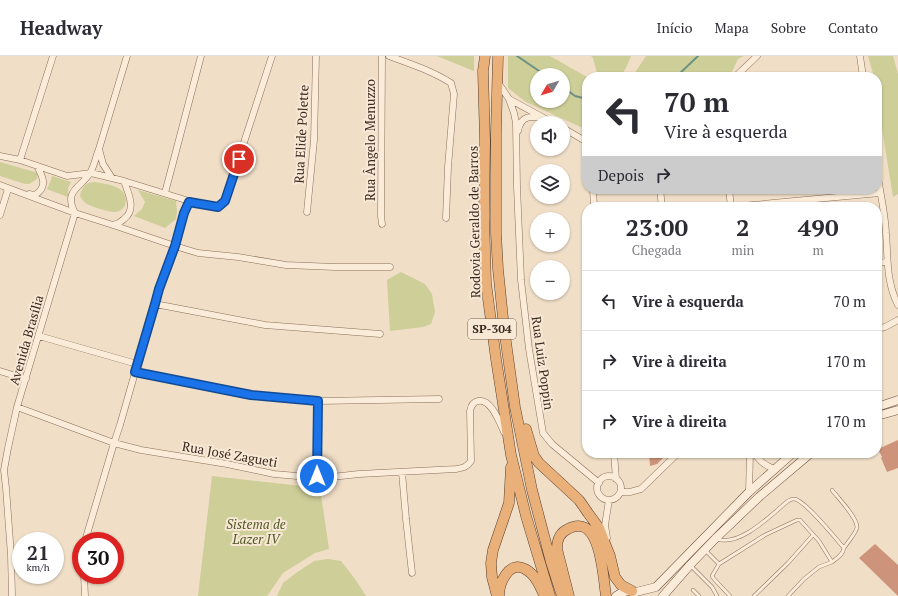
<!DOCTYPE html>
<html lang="pt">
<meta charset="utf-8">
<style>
:root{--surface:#fff;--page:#f2f2f3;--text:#2b2b33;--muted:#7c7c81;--line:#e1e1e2}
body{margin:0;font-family:"PT Serif",serif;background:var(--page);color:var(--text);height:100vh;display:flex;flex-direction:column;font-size:15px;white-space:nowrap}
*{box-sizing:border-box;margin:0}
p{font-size:13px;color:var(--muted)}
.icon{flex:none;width:22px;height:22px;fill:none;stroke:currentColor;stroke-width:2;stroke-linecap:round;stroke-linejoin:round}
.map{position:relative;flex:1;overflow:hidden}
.drawer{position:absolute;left:582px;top:146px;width:300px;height:256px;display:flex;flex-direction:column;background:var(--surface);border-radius:16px;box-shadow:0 1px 3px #0004}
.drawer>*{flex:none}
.hud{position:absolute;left:582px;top:16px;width:300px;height:122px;border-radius:16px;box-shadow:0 1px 3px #0004;background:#fff;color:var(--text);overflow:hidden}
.needle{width:26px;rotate:232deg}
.controls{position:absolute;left:530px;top:12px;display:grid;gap:8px}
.controls a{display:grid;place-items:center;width:40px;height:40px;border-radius:50%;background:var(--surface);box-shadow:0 1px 3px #0004;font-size:20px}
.speed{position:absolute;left:12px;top:476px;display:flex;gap:8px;font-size:20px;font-weight:700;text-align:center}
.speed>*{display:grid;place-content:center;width:52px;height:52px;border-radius:50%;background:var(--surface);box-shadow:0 1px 3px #0004;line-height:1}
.speed small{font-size:10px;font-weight:400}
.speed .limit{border:6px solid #d22;background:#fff;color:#111}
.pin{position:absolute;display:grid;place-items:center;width:34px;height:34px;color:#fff;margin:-17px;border:2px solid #fff;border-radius:50%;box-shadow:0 1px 4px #0007}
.me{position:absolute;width:44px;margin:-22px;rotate:0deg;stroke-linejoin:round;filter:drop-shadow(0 0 3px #0008)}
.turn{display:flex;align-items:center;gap:14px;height:84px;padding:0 16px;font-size:18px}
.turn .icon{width:52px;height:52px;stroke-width:2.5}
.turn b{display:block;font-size:28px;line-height:34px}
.then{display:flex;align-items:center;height:38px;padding:0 16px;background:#0003;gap:8px;font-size:15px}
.eta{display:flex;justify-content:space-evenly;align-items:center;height:68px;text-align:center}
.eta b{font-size:24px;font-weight:800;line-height:28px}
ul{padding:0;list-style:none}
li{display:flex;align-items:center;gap:12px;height:60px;padding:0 16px;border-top:1px solid var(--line)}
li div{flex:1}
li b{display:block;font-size:15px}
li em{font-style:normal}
header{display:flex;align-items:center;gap:24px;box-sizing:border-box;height:56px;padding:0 20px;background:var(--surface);border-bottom:1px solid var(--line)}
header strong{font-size:19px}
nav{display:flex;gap:22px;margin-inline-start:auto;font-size:14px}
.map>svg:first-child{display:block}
.green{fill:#cece99;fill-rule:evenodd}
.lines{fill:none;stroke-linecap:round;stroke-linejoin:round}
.stream{stroke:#6d9284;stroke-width:2}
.building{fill:#ce947b}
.service-casing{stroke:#8b6f5b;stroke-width:4}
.minor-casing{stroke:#8b6f5b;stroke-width:7}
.secondary-casing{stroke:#6d503e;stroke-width:9}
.trunk-casing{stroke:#593e2f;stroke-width:11}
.service{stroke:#faecd9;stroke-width:3}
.minor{stroke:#faecd9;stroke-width:6}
.secondary{stroke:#faecd9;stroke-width:8}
.trunk{stroke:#eab079;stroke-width:10}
.route-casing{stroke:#114b97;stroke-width:10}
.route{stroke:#1a73e8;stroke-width:7}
.labels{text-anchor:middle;stroke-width:4;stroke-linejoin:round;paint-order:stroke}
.shield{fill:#f7e9d6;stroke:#736356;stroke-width:1}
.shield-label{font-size:12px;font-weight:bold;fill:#3b291f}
.street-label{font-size:13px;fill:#3b291f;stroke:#f7e9d6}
.park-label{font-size:13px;font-style:italic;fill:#515825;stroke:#f7e9d6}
</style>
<header>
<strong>Headway</strong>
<nav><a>Início</a><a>Mapa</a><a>Sobre</a><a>Contato</a></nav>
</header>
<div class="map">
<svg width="898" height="540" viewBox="0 0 898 540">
<rect width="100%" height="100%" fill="#f0dec6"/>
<path class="green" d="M437 0H474V15Z
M508 0H550L587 21V74L526 46 508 32ZM537 19H563V45H537Z
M591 0H631L626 12 620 21H598L593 2Z
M646 0H744L738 3 730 20 728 21H631L634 18Z
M868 0H893L898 18V138L893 141 877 41V21H874Z
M0 106 38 117 37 123 29 128H25L0 120Z
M52 120 71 126 68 132V141L49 134 47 133 51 124Z
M94 126C102 127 115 129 121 134 129 141 127 154 116 156 110 156 103 154 97 152 89 149 84 148 80 140 82 131 85 127 94 126Z
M138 134 176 145 177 156 176 163 165 172 134 160 142 153 145 146Z
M401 216 425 228 432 238 435 256 431 268 423 271 390 275 387 224Z
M212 420 320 432 329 493 315 497 283 517 267 540H198Z
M328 503 341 505 355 523 366 540H277L283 527 296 517 314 505Z"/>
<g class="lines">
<path class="stream" d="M517 0 545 19
M676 21 698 0
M563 31 575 40 587 43"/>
</g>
<path class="building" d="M898 384V412L887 416 881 402 882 401 878 393Z
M649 397H668L657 408 650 410Z
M875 488 898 509V540L859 502Z"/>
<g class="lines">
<defs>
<path id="service" d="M832 434C838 442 857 461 857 471 857 476 847 487 844 492
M717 483C740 491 771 459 788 445 790 444 791 443 794 443 804 443 836 483 844 492 843 499 837 502 832 506
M705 494 719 508
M691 510 712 531 717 540
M693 534 699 540
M730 540 714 523 712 520 719 508 765 479 797 464H800L819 485 832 506 819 511 804 523 788 540
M754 540 788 507 813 479"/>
<path id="minor" d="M382 0 381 160 382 168
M389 0C411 8 432 15 451 27L454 38 448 111 446 162
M860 0 863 21
M735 21 757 0
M499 28 509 43 514 57 516 67 517 131 521 224 529 293 543 377 552 388 599 427
M509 43 553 67
M563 72 587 86
M518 75C521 58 532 60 545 63
M99 93 127 0
M0 100 20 104 67 120 91 117 124 125 189 145 218 151 225 145 272 0
M20 104 53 0
M877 116C880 136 885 156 886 177 888 201 886 226 898 249
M0 129 75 157 113 169 175 190 198 197 238 201 286 209 335 211H390
M593 133 594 151
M660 133 662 151
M729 133 731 151 880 137
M165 137 201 0
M29 138 35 139C48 131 43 121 37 110
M307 156 314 84 316 0
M0 159 8 133H10
M113 169C117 168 121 166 124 163 137 153 128 137 124 125
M877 207 887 206
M155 248 265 269 380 278
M877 273 885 271 898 264
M39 280 137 308
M0 315 26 323
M135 316 251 339 318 345 439 343
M17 351 114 387 141 394 227 408 274 418 297 420 332 421 359 418 456 413C463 412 467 411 471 405L470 355C471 350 473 346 478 345 491 342 500 367 504 376
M614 397 616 423
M754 397C760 405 765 410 775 413
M402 416 406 463 412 517
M317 420 318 345
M597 432a12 12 0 1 1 24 0a12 12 0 1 1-24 0Z
M621 436H630L641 433 678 397
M749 436 750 397
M607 482 605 469 609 444
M85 485 114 387 120 369 159 233 175 190 184 157 189 145
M84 519 85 540
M12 540 11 499 6 432 4 414 8 392 17 351 75 157C63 134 81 132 90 117 94 111 96 100 99 93L103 108 112 122"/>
<path id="secondary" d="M877 351 898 344
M877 360 898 354
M636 536 656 531 749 436 793 397
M616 540C622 536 628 534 634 536
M663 540 690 509 715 483 759 441 811 397"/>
<path id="trunk" d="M485 0 483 15 485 85 484 160 486 227 496 303 511 399 526 460 550 540
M498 0 496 77V177L498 213 504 272 515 351 532 434 551 506 562 540
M526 373 534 400 539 407 579 444 588 457 599 472 610 500 615 521 621 529 632 535
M497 540 492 521 491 507 493 494 509 447 511 411
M499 540C499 527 509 504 525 513 535 518 540 530 544 539
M569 540 557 493C557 484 559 477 568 473 601 455 603 522 606 540"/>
</defs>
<use href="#service" class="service-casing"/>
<use href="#minor" class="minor-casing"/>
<use href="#secondary" class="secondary-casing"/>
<use href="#trunk" class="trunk-casing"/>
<use href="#service" class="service"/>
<use href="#minor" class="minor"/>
<use href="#secondary" class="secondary"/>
<use href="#trunk" class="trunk"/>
</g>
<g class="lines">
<defs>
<path id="route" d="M239 103 225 145 218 151 189 146 184 157 175 190 159 233 155 248 135 316 251 339 318 345 317 420"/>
</defs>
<use href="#route" class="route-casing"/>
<use href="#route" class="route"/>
</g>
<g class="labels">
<rect class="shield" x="468" y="263" width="48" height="20" rx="3"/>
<g class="shield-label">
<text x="492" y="277">SP-304</text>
</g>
<g class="street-label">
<text transform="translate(301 78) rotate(-87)" y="5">Rua Elide Polette</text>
<text transform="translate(370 84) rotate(-90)" y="5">Rua Ângelo Menuzzo</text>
<text transform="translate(474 166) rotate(-91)" y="5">Rodovia Geraldo de Barros</text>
<text transform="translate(26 284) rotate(-74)" y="5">Avenida Brasília</text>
<text transform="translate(543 307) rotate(82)" y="5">Rua Luiz Poppin</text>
<text transform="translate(230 398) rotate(10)" y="5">Rua José Zagueti</text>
</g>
<g class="park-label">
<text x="256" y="473">Sistema de<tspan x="256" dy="15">Lazer IV</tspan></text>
</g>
</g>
</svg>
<div class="controls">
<a><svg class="needle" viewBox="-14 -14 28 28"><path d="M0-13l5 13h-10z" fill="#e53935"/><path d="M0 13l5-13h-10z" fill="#7c7c81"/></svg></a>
<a><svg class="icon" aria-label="sound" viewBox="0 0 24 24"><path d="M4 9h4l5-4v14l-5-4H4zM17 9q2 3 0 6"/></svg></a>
<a><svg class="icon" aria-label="layers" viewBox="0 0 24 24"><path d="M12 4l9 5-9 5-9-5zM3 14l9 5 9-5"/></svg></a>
<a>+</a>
<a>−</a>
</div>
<div class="speed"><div>21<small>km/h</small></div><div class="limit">30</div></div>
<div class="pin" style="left:239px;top:103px;background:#d93025"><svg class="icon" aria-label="arrive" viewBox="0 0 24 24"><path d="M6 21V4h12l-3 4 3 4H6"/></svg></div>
<svg class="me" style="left:317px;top:420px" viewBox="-20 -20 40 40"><circle r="17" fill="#1a73e8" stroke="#fff" stroke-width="3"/><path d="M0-11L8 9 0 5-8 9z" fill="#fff"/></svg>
<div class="hud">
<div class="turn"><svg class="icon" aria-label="left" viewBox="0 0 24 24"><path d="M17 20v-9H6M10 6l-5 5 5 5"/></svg><div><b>70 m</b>Vire à esquerda</div></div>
<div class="then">Depois<svg class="icon" aria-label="right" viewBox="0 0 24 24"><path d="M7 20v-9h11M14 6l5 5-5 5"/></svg></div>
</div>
<section class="drawer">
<div class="eta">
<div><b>23:00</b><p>Chegada</p></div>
<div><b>2</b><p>min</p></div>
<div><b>490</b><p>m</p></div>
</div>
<ul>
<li><svg class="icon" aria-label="left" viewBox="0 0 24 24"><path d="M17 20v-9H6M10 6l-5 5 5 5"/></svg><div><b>Vire à esquerda</b></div><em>70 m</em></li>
<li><svg class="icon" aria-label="right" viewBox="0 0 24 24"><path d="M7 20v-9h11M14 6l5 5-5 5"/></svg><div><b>Vire à direita</b></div><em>170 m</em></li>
<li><svg class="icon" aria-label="right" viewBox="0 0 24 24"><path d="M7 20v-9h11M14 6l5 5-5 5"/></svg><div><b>Vire à direita</b></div><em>170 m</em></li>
</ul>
</section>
</div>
